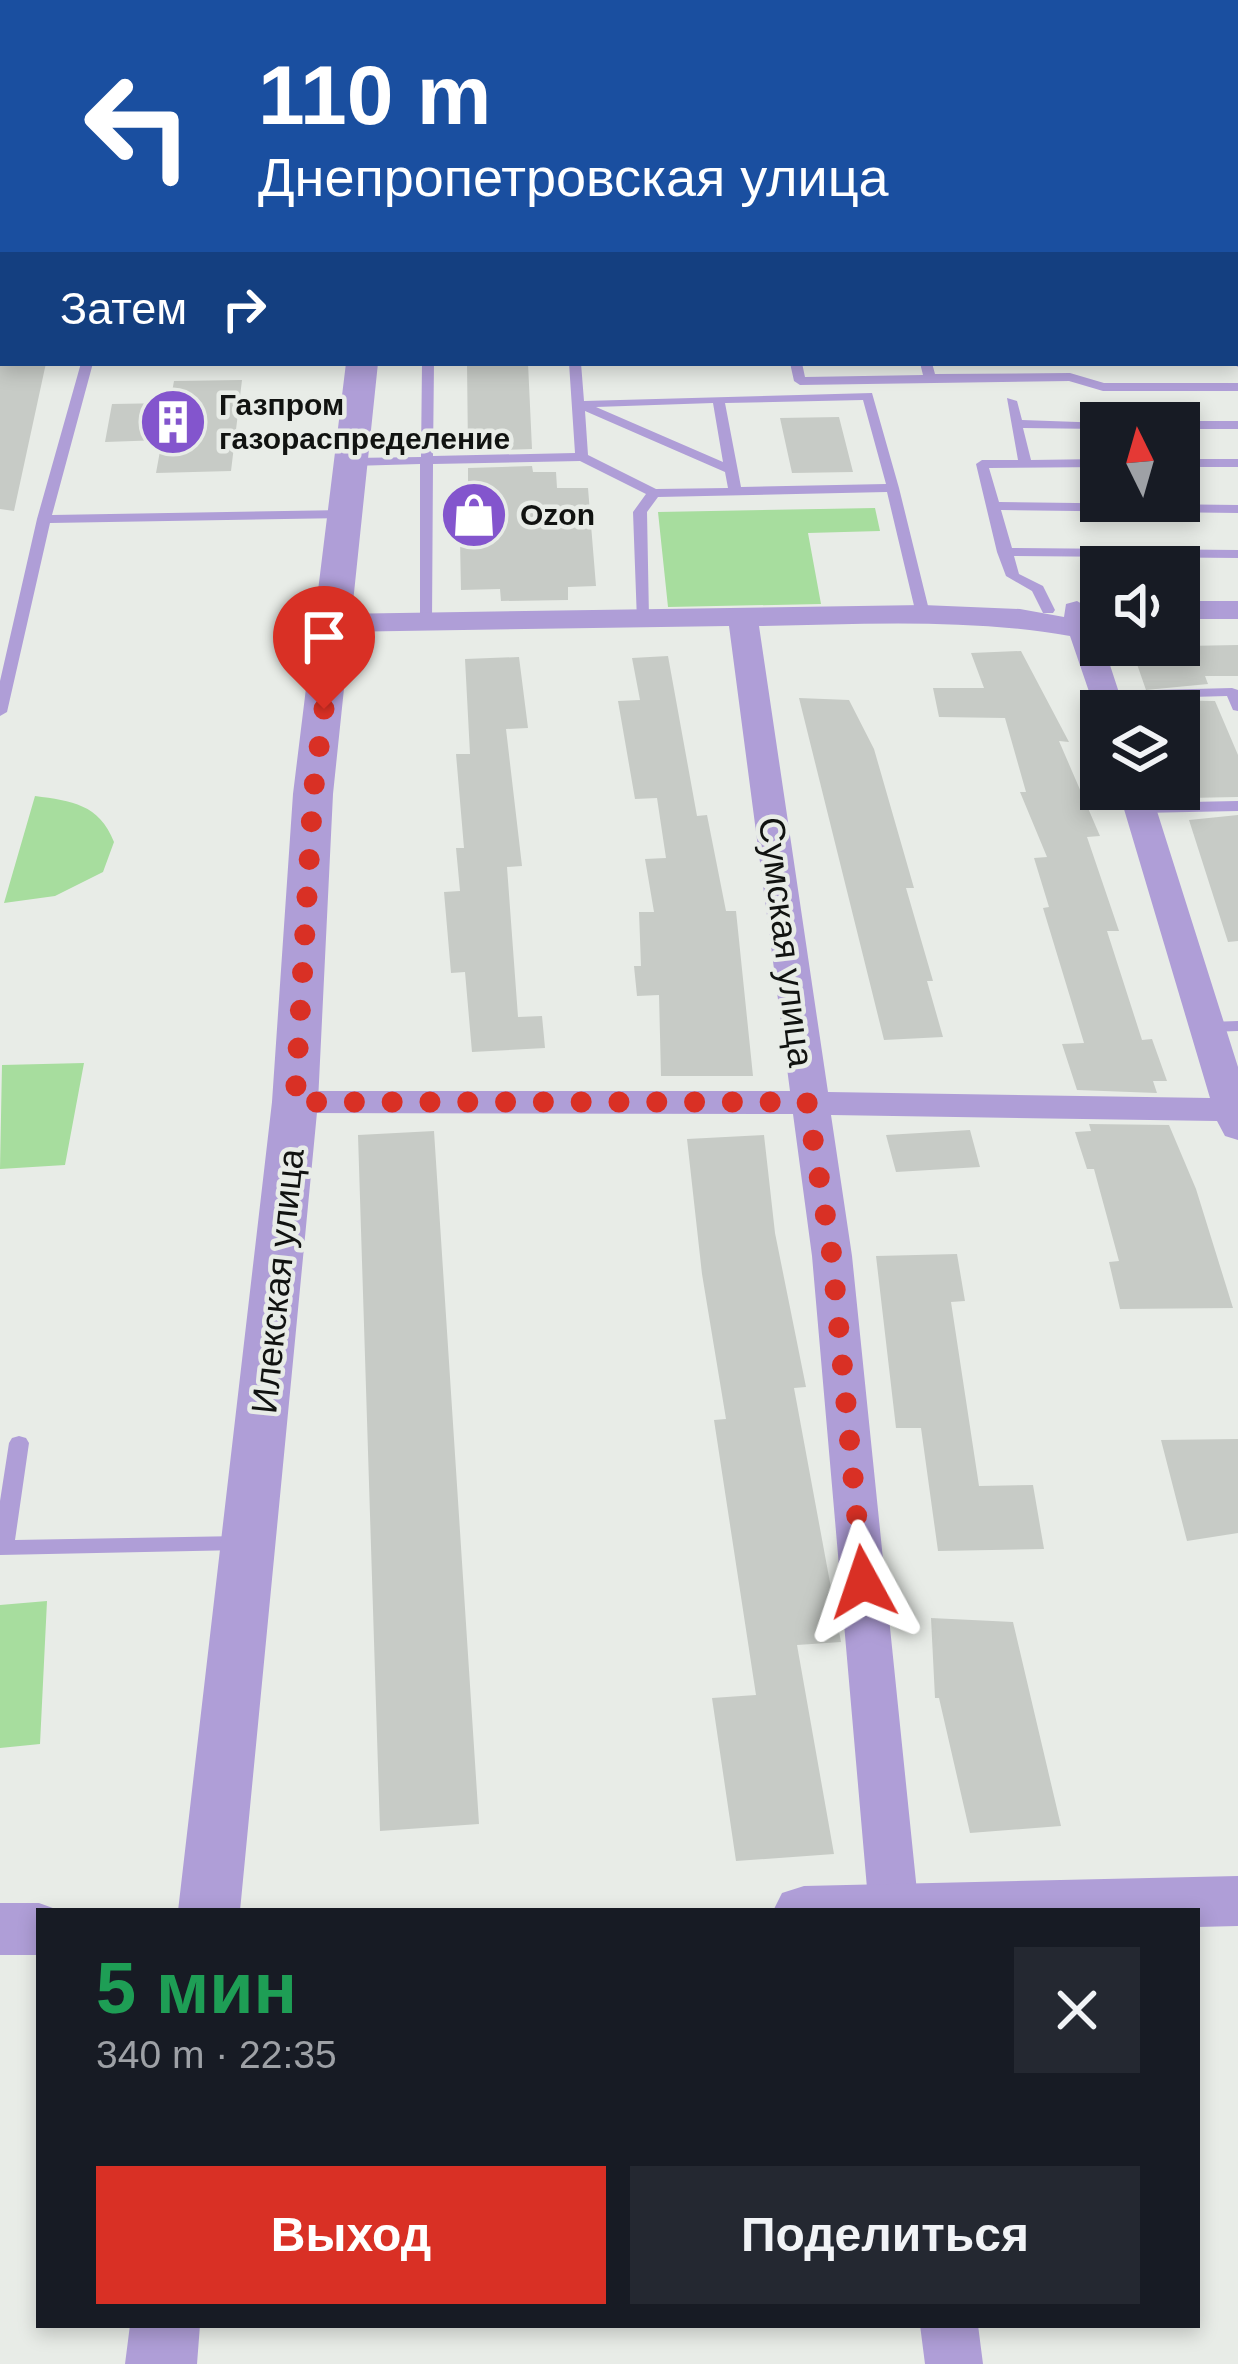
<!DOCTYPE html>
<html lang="ru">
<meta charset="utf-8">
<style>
:root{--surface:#171b24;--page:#242831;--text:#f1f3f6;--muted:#9ea1a6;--accent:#d93025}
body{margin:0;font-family:Helvetica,sans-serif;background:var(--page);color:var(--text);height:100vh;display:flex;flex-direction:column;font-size:45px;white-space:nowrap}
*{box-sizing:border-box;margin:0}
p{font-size:39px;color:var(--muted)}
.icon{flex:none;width:66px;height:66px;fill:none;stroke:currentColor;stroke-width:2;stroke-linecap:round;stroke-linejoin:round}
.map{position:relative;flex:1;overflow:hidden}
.side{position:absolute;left:36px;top:1908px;width:1164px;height:420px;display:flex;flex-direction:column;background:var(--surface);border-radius:0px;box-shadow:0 6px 18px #0003}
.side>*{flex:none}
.guide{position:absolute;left:0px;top:0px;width:1239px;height:366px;box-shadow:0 6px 18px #0003;background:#1a4fa0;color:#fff;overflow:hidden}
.needle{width:78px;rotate:355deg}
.controls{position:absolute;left:1080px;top:402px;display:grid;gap:24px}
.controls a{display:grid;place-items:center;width:120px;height:120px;border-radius:0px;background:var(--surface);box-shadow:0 6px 18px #0003;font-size:60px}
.pin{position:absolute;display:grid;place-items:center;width:102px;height:102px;color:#fff;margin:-123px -51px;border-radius:50% 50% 50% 0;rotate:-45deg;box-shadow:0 0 12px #0007}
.pin .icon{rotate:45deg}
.me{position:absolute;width:132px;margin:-66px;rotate:355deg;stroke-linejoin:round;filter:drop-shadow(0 0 9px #0008)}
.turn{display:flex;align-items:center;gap:42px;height:252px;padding:0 60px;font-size:54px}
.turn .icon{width:156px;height:156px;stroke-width:2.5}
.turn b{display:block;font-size:84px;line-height:102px}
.then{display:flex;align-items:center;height:114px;padding:0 60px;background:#0003;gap:24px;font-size:45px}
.round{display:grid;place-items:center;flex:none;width:126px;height:126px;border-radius:0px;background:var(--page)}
.head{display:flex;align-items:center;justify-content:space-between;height:204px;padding:0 60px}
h1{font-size:72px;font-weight:800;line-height:90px;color:#1e9e55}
.primary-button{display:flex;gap:24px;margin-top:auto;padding:24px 60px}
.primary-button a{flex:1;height:138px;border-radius:0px;background:var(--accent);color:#fff;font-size:48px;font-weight:800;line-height:138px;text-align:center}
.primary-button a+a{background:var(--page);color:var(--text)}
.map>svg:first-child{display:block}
.green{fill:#a7dd9e}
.building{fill:#c7cbc6}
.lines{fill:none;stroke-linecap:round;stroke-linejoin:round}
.service{fill:#af9ed7;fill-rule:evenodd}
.minor{fill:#af9ed7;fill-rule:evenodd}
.tertiary{fill:#af9ed7;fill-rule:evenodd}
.primary{fill:#7f59c1;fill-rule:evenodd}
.route{stroke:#d93025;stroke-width:21;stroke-dasharray:0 37.8}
.labels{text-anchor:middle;stroke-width:9;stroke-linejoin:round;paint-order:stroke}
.far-poi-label{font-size:30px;font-weight:bold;fill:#111311;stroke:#e8ece7;text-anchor:start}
.street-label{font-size:36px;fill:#111311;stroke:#e8ece7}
</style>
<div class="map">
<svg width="1238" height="2364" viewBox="0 0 1238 2364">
<rect width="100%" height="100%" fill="#e8ece7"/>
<path class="green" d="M875 508 880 531 808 533 821 604 668 607 658 512Z
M35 796C72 801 99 804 114 842L103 872 55 896 4 903Z
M84 1063 65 1165 0 1169 2 1065Z
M47 1601 40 1744 0 1748V1605Z"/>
<path class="building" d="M0 363H46L14 511 0 509Z
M467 363H528L532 449 468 451Z
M242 380 231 471 156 473 162 440 105 442 112 404 170 403 174 381Z
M839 417 853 472 792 473 780 418Z
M532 466 533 472H556L557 488H588L596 586 568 587V600L501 601 500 589 461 590 459 491H468V468Z
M1238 645V676H1205L1208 684 1146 690 1131 647Z
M1021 651 1069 742 1059 741 1100 836 1087 837 1119 931H1107L1142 1040 1152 1039 1167 1081H1153L1157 1093 1077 1090 1062 1044 1084 1043 1043 908 1049 907 1034 858 1047 857 1020 792H1026L1005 718 939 717 933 688H984L971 653Z
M668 656 697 816 707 815 726 911H736L753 1076H661L659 995 637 996 634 966H641L639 912H654L645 859 666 858 657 798 635 799 618 701 640 700 632 658Z
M519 657 528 728 506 729 522 866 507 867 518 1017 542 1016 545 1048 472 1052 465 972 451 973 444 892 460 891 456 848H464L456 754H470L465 659Z
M799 698 849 700 874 749 914 888H906L933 981H927L943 1037 884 1040Z
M1150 700 1215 701 1238 755V797L1186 798 1179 778V711H1154Z
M1238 815V941L1228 942 1189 820Z
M1089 1124 1169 1125 1196 1189 1233 1308 1120 1309 1109 1262 1119 1261 1094 1169H1087L1075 1132 1091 1131Z
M970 1130 980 1167 896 1172 886 1135Z
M434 1131 479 1824 380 1831 358 1135Z
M764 1135 775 1233 806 1387 794 1388 841 1642 797 1645 834 1854 736 1861 712 1698 756 1695 714 1420 726 1419 702 1274 687 1139Z
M957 1254 965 1301 951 1302 979 1486 1033 1485 1044 1549 938 1551 921 1428H896L876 1256Z
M1238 1439V1533L1187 1541 1161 1440Z
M931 1618 1013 1622 1061 1826 970 1833 939 1698H935Z"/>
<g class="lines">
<path class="service" d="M0 55 3 56V62L0 61Z
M3 88V96L0 97V89Z
M1236 158H1238V164H1236Z
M1236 285H1238V291H1236Z
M1236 355 1238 356V367L1232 363H1236Z
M81 363H93L52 515 346 510 353 514 346 518 50 523 7 712 0 716V681L37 519Z
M422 363H434L433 456 575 453 569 363H581L584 401 872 393 899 488 930 614 923 618 916 614 887 492 658 497 647 512 649 618 642 622 637 621 633 512 646 494 580 461 433 464 432 622 430 625H420V464L352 466 346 462 352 458 421 457ZM863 400 886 484 741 487 725 403ZM713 403 723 462 596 407ZM585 411 725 472 728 488 656 489 588 455Z
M790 363H802L805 377 923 375 920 363H932L935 374 1070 373 1104 383H1238V391H1103L1069 381 800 385 794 381Z
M1007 398 1017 401 1022 420 1106 423H1101V429L1023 428 1031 460 1101 459V467L989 468 999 502 1238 505V513L1001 510 1012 548 1238 550V558L1014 556 1019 574 1043 586 1055 610 1053 613H1043L1032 591 1006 576 997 552 976 464 982 460H1018Z
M1179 421H1238V429H1179V423H1174Z
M1179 459H1238V467H1179Z
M1232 688 1238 690V711L1233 710 1227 696 1155 698 1148 694 1155 690Z
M1238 801V811L1140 813 1132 808 1140 803Z
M1238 1021V1031L1209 1032 1201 1027 1209 1022Z
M19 1436 26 1438 29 1443 15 1540 241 1536 248 1538 251 1543 248 1548 241 1550 0 1555V1501L9 1443 12 1438Z"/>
<path class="minor" d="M1077 601 1092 610 1125 711H1101L1098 718 1070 636C967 618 863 624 759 626L828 1092 1210 1098 1118 789H1150L1238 1067V1140L1225 1136 1217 1121 831 1115 852 1256 919 1911H869L812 1256 793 1114 295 1113 282 1110 276 1102 282 1094 295 1091H790L729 626 336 632 321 623 336 614 923 605 1020 609 1064 617 1066 604Z
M1179 601H1238V619H1179Z
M920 2325H978L983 2364H925Z"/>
<path class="tertiary" d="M346 363H378L333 794 318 1102 240 1911H178L272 1102 293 794Z
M1238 1876V1926L1197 1927V1911H773L782 1893 804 1886Z
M0 1903H39L61 1911H39V1955H0Z
M130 2325H200L197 2364H125Z"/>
<path class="primary" d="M0 158H3V180H0Z
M1236 208H1238V230H1236Z"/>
</g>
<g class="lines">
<path class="route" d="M324 709 313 794 295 1102H807L832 1256 863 1582"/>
</g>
<defs>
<symbol id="building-disc" viewBox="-11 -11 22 22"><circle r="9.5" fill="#8355cd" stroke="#e8ece7"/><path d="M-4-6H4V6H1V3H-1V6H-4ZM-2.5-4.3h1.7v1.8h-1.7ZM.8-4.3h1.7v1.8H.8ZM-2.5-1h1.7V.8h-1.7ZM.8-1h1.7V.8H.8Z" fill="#fff"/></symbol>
<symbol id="shop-disc" viewBox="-11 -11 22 22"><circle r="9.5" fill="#8355cd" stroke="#e8ece7"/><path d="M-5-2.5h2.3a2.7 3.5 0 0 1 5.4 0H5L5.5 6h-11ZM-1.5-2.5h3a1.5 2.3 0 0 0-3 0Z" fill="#fff"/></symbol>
</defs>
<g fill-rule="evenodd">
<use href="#building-disc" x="135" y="384" width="76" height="76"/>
<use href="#shop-disc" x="436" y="477" width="76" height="76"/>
</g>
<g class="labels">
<g class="far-poi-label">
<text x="219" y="415">Газпром<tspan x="219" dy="34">газораспределение</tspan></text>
<text x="520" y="525">Ozon</text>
</g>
<g class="street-label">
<text transform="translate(787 942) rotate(83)" y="13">Сумская улица</text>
<text transform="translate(277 1281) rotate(-84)" y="13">Илекская улица</text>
</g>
</g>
</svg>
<div class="controls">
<a><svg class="needle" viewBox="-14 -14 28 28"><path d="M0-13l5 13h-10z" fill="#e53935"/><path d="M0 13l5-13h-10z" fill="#9ea1a6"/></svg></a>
<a><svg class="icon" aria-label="sound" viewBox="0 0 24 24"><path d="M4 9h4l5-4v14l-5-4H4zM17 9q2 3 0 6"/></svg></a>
<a><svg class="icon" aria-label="layers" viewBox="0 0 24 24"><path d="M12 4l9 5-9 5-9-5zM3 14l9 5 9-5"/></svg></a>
</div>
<div class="pin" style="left:324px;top:709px;background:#d93025"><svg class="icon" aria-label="arrive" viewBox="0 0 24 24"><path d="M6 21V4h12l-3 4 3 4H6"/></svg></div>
<svg class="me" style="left:863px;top:1582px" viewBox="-20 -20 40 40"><path d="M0-17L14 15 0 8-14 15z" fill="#d93025" stroke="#fff" stroke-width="4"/></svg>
<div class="guide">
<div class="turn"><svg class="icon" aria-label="left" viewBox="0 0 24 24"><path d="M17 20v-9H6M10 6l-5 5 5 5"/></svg><div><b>110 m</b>Днепропетровская улица</div></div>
<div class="then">Затем<svg class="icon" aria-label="right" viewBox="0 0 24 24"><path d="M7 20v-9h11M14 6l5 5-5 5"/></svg></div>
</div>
<section class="side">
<div class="head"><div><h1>5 мин</h1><p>340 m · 22:35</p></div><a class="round"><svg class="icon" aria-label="close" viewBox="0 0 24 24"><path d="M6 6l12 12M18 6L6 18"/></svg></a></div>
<div class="primary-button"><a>Выход</a><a>Поделиться</a></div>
</section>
</div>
